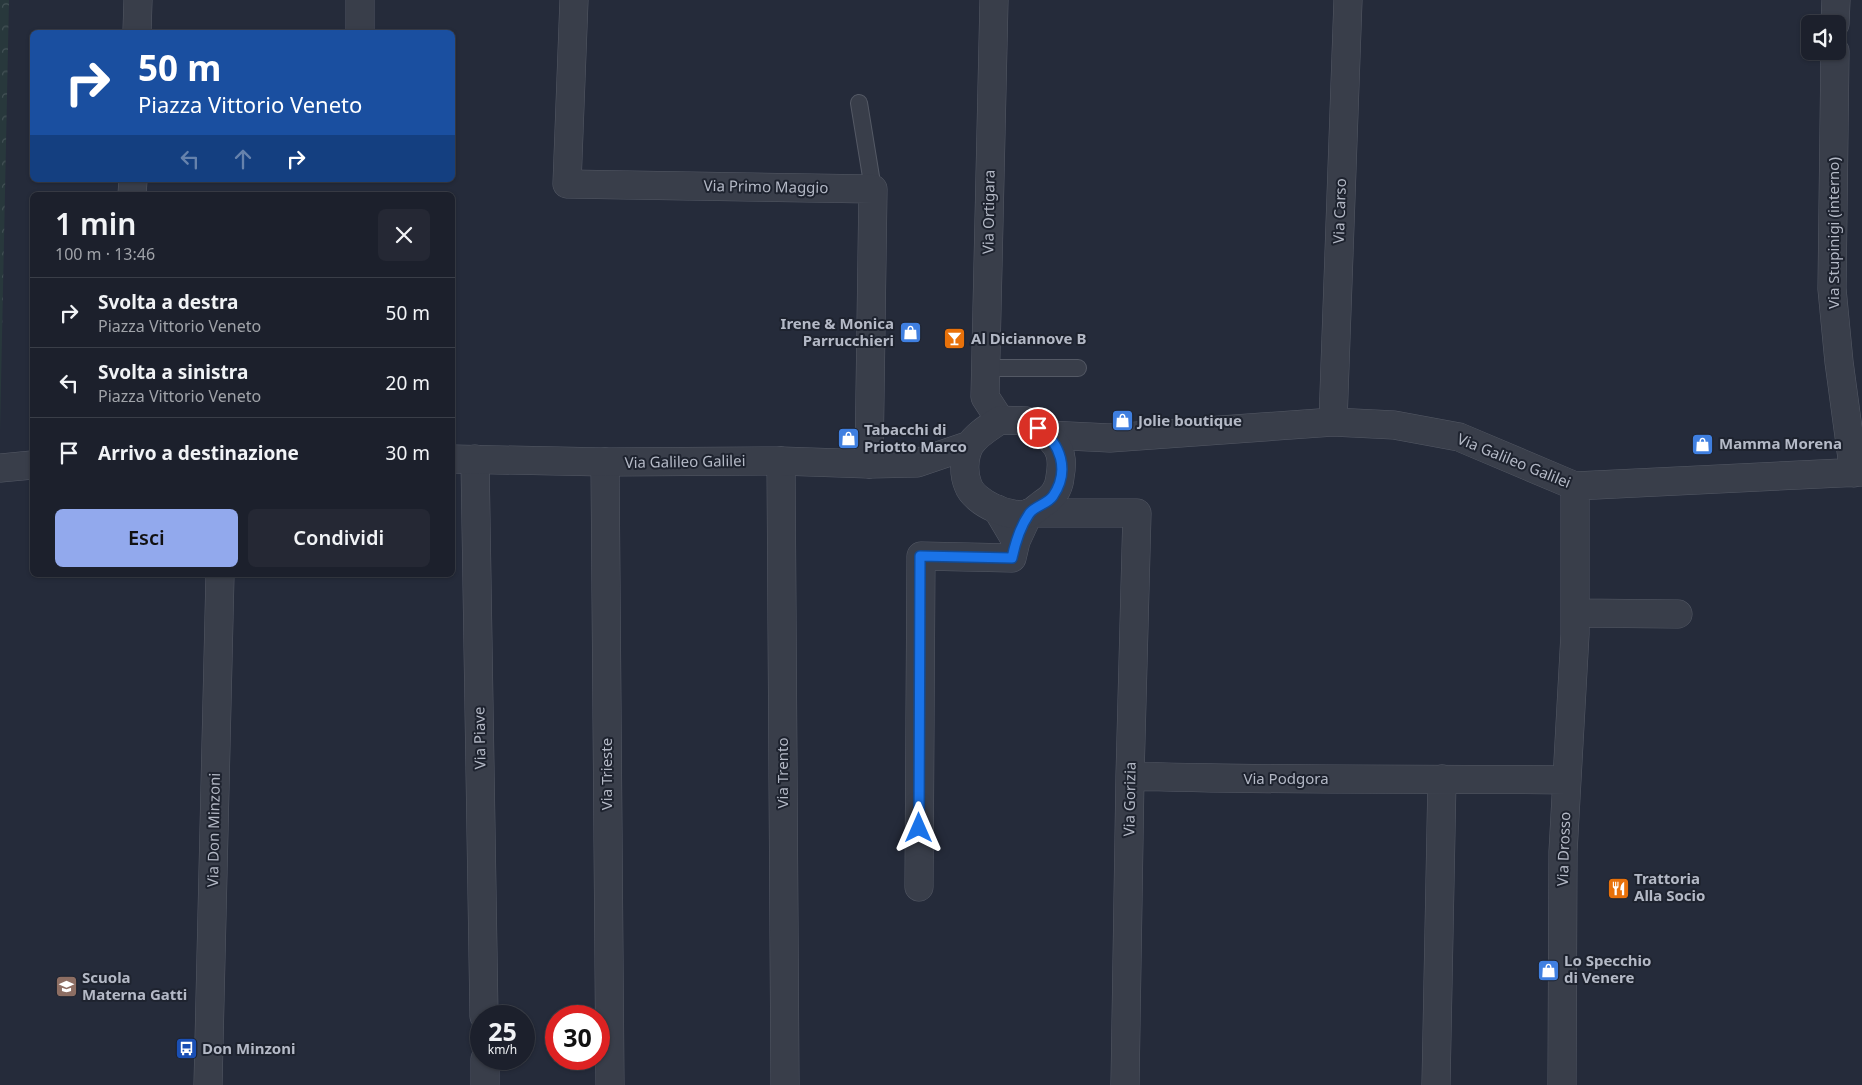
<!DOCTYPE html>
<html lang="it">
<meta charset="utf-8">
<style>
:root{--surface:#1c202c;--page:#252834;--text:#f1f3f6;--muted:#a0a3a9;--line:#3a3e48;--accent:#92a9ed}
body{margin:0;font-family:"Noto Sans",sans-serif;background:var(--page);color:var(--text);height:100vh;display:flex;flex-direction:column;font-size:19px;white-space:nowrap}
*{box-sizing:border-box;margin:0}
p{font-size:16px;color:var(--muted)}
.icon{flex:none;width:28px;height:28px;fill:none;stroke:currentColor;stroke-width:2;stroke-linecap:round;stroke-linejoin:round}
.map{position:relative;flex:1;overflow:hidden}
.sheet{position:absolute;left:30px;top:192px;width:425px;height:385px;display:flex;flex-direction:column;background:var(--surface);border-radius:8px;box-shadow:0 1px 4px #0004,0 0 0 1px var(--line)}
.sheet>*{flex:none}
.hud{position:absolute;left:30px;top:30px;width:425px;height:152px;border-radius:8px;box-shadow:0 1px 4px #0004,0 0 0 1px var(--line);background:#1a4fa0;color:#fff;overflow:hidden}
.buttons{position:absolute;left:1801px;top:15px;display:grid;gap:10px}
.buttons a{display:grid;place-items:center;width:45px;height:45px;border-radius:8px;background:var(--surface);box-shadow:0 1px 4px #0004,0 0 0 1px var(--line);font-size:25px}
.speed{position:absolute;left:470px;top:1005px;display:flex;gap:10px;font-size:25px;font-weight:700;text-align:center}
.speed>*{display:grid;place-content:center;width:65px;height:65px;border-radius:50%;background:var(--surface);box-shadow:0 1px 4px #0004,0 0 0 1px var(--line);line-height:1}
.speed small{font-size:12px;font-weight:400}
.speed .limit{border:8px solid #d22;background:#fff;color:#111}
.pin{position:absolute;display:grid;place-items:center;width:42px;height:42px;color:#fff;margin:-21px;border:2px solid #fff;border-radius:50%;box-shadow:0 1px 5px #0007}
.me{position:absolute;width:55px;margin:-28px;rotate:0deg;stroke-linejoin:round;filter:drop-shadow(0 0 4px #0008)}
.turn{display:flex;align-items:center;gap:18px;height:105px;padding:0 25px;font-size:22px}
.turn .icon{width:65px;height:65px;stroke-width:2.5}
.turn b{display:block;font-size:35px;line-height:42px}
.lanes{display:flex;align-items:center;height:48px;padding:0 25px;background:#0003;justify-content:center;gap:25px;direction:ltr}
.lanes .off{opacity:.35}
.round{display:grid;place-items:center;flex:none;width:52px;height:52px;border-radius:8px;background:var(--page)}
.headline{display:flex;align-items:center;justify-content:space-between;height:85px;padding:0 25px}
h1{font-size:30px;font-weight:600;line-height:38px}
.button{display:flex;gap:10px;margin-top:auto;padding:10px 25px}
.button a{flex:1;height:58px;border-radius:8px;background:var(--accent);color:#111;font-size:20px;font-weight:600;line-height:58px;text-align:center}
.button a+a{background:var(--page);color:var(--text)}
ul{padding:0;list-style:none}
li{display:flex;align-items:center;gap:15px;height:70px;padding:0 25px;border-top:1px solid var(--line)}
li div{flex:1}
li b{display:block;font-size:19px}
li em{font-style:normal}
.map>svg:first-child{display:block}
.park{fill:url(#park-crowns)}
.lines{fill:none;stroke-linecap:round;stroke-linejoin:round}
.service-casing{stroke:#545965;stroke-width:18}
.minor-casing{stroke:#545965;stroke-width:29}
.tertiary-casing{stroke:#545965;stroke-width:29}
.service{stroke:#393e4a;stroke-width:16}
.minor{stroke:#393e4a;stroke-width:28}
.tertiary{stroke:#393e4a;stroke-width:28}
.route-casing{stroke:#114b97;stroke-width:12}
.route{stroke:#1a73e8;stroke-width:9}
.labels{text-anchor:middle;stroke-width:4;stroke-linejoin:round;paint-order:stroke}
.street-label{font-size:15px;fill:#b4b9c6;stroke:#1e232f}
.poi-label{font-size:15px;font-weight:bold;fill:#b4b9c6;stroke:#1e232f;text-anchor:start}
</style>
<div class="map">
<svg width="1862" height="1085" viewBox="0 0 1862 1085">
<defs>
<pattern id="park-crowns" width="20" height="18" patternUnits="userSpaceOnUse" patternTransform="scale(1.25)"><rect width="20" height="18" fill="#28383c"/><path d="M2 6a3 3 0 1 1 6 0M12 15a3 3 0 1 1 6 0" fill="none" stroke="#455357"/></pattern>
</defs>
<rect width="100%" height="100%" fill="#252b3a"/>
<path class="park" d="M0 0H9L0 432Z"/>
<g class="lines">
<defs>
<path id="service" d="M859 103 873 189
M986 368H1078"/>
<path id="minor" d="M574 0 567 184 873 189 869 464
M994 0 985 397 1000 420
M1835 24 1836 0
M137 32 138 0
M360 32V0
M1835 51 1832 289 1839 362 1854 473
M132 195 133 180
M1333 422 1348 0
M1048 435 1110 438 1333 422 1394 425 1459 437 1575 486 1862 472
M475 459 484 1016
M781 461 785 1085
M605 462 610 1085
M997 509 1016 541 1029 513H1137L1130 776 1125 1085
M1575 613 1678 614
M1130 776C1275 781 1421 778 1567 780
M919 887 921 556 1012 558 1016 541
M485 1059V1085
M1436 1085 1442 779
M1562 1085 1563 852 1575 634V486"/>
<path id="tertiary" d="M1000 420C1008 421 1018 420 1026 421 1037 424 1049 436 1055 444 1063 454 1062 466 1060 477 1059 490 1052 498 1042 504 1038 507 1034 511 1030 513 1012 520 974 503 968 485 963 473 964 456 970 445 977 434 990 427 1000 420Z
M452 459 605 462 781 461 869 464 917 463 970 445
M0 468 32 465
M208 1085 220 575"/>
</defs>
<use href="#service" class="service-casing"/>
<use href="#minor" class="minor-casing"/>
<use href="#tertiary" class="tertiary-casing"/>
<use href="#service" class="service"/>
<use href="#minor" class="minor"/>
<use href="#tertiary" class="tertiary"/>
</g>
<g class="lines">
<defs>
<path id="route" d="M919 828 920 556 1012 558C1015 544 1020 527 1029 514 1034 506 1048 504 1053 496 1070 471 1061 443 1038 428"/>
</defs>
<use href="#route" class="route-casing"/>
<use href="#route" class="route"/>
</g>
<defs>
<symbol id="shop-square" viewBox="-11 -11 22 22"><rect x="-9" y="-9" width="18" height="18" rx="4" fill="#3f7fe0" stroke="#1e232f"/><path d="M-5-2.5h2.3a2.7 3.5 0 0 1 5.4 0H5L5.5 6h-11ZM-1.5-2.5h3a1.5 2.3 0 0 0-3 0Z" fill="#fff"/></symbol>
<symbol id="bar-square" viewBox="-11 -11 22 22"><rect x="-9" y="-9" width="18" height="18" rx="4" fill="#e8710a" stroke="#1e232f"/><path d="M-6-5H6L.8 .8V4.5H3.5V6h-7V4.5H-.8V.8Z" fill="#fff"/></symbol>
<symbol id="restaurant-square" viewBox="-11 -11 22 22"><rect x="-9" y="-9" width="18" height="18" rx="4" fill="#e8710a" stroke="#1e232f"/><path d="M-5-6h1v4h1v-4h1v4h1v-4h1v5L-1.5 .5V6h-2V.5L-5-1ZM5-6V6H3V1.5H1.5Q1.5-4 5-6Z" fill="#fff"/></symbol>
<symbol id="school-square" viewBox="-11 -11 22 22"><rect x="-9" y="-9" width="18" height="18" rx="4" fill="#8d6e63" stroke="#1e232f"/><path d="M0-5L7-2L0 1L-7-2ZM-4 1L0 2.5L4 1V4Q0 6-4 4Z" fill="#fff"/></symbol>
<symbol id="bus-square" viewBox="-11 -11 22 22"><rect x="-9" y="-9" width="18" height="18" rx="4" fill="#1a4fb4" stroke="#1e232f"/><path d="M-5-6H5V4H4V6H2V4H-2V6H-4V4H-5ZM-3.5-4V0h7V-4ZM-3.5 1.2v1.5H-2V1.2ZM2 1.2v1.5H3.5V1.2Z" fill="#fff"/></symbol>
</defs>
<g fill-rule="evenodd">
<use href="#shop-square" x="898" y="320" width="25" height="25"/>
<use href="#bar-square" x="942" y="326" width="25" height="25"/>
<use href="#shop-square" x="1110" y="408" width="25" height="25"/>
<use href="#shop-square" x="836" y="426" width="25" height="25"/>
<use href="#shop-square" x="1690" y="432" width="25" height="25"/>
<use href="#restaurant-square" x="1606" y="876" width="25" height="25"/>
<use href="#shop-square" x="1536" y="958" width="25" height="25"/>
<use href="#school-square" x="54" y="974" width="25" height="25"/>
<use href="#bus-square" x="174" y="1036" width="25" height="25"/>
</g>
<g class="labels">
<g class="street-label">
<text transform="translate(766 187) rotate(1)" y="5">Via Primo Maggio</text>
<text transform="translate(1340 211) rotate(-88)" y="5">Via Carso</text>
<text transform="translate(989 212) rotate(-89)" y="5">Via Ortigara</text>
<text transform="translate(1834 233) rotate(-90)" y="5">Via Stupinigi (interno)</text>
<text transform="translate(1514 461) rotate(22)" y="5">Via Galileo Galilei</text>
<text transform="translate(685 462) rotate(-1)" y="5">Via Galileo Galilei</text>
<text transform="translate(480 738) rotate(-91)" y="5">Via Piave</text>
<text transform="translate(783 773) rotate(-90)" y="5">Via Trento</text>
<text transform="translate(607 774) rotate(-90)" y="5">Via Trieste</text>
<text x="1286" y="784">Via Podgora</text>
<text transform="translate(1130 799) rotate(-89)" y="5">Via Gorizia</text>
<text transform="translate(214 830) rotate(-89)" y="5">Via Don Minzoni</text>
<text transform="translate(1564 849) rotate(-88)" y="5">Via Drosso</text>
</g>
<g class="poi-label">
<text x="894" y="329" text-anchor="end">Irene &amp; Monica<tspan x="894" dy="17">Parrucchieri</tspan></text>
<text x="971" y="344">Al Diciannove B</text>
<text x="1138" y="426">Jolie boutique</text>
<text x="864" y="435">Tabacchi di<tspan x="864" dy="17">Priotto Marco</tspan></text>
<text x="1719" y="449">Mamma Morena</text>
<text x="1634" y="884">Trattoria<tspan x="1634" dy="17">Alla Socio</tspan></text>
<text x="1564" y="966">Lo Specchio<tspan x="1564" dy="17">di Venere</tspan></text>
<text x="82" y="983">Scuola<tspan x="82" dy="17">Materna Gatti</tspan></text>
<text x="202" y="1054">Don Minzoni</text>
</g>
</g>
</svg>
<div class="buttons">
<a><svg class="icon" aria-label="sound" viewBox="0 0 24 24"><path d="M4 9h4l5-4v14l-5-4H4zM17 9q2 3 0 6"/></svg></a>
</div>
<div class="speed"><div>25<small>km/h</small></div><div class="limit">30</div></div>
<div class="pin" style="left:1038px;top:428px;background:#d93025"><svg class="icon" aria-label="arrive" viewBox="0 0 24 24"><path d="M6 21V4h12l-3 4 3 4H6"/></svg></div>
<svg class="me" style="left:919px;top:828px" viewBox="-20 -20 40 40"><path d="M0-17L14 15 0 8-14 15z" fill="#1a73e8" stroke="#fff" stroke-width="4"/></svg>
<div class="hud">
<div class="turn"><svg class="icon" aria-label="right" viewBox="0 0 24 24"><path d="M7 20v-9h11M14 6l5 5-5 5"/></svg><div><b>50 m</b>Piazza Vittorio Veneto</div></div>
<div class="lanes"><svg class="icon off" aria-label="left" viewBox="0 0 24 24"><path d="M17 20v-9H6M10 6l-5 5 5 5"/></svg><svg class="icon off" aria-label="ahead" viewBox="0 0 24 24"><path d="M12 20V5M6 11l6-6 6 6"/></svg><svg class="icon" aria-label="right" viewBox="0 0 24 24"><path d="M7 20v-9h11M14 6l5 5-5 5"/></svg></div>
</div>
<section class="sheet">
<div class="headline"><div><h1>1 min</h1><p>100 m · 13:46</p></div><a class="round"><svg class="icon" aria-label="close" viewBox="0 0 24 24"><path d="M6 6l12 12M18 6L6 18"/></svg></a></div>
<ul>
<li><svg class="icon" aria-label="right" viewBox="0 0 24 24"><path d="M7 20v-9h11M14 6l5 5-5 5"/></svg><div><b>Svolta a destra</b><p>Piazza Vittorio Veneto</p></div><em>50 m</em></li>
<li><svg class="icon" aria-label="left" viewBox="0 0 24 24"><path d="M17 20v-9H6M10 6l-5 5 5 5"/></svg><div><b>Svolta a sinistra</b><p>Piazza Vittorio Veneto</p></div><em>20 m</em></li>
<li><svg class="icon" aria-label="arrive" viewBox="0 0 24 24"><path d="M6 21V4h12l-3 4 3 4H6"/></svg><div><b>Arrivo a destinazione</b></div><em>30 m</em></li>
</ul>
<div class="button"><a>Esci</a><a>Condividi</a></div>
</section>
</div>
